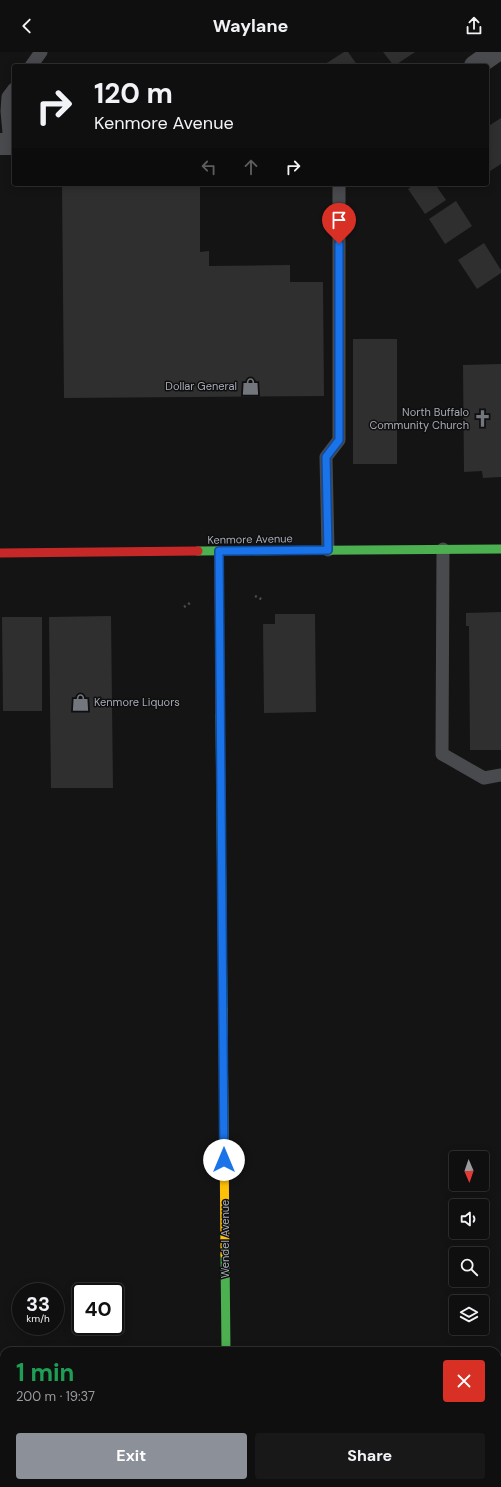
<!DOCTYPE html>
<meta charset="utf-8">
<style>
:root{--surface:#0f0f10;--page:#181819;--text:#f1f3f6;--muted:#9b9c9f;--line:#2f2f30;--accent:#8c9099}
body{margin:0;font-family:"DM Sans",sans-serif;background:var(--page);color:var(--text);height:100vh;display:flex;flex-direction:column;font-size:15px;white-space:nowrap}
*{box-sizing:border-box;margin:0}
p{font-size:13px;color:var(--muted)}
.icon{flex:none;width:22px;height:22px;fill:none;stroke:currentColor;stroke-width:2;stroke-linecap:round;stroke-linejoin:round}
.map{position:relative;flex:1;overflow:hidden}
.panel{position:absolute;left:0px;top:1295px;width:501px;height:140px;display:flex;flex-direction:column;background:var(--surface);border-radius:12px 12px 0 0;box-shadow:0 2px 10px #0003,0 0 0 1px var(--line)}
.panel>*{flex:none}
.guide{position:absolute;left:12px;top:12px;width:477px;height:122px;border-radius:4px;box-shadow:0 2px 10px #0003,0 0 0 1px var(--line);background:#0f0f10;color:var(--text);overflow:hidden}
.needle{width:26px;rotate:178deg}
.tools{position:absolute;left:449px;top:1099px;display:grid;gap:8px}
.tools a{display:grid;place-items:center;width:40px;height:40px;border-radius:4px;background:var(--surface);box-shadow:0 2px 10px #0003,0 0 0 1px var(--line);font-size:20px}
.speed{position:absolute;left:12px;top:1231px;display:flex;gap:8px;font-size:20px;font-weight:700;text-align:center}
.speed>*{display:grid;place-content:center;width:52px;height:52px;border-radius:50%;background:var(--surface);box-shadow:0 2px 10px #0003,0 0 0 1px var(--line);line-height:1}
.speed small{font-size:10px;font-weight:400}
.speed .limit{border:2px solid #111;border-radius:6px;background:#fff;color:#111}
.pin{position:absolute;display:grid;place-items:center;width:34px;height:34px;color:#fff;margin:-41px -17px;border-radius:50% 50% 50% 0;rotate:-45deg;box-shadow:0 0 4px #0007}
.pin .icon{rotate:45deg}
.me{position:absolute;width:44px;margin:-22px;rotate:0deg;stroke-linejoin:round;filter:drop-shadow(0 0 3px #0008)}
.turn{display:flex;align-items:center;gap:14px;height:84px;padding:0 16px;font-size:18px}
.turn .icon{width:52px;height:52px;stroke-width:2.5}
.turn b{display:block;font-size:28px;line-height:34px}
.lanes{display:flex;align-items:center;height:38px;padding:0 16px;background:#0003;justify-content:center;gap:20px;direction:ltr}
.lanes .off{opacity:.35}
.round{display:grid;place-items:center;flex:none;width:42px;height:42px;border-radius:4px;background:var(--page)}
.headline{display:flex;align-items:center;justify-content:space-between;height:68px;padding:0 16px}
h1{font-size:24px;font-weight:700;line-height:30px;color:#1e9e55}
.button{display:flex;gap:8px;margin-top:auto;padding:8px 16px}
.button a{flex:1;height:46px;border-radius:4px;background:var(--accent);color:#fff;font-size:16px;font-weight:700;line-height:46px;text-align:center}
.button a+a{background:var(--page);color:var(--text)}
header{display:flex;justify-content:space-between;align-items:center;height:52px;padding:0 16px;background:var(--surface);font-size:18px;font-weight:700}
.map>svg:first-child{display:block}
.building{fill:#2f2f30}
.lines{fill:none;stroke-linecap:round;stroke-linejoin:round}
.path{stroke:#4a4c4f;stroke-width:2.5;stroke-dasharray:2 3;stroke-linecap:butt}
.lane{stroke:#494a4d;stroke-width:13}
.street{stroke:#494a4d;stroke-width:22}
.fast{stroke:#4caf50;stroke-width:9}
.slow{stroke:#ffc107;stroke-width:9}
.jam{stroke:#c62828;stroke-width:9}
.route-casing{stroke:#114b97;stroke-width:10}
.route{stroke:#1a73e8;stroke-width:7}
.labels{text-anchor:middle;stroke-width:3;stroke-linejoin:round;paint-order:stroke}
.poi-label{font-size:11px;fill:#a6abb5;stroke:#0f0f10;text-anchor:end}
.street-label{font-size:11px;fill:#a6abb5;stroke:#0f0f10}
</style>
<header><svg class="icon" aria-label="back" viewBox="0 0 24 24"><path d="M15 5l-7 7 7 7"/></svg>Waylane<svg class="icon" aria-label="share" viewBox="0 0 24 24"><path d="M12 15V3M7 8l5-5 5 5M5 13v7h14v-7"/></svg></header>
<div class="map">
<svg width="501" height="1435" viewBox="0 0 501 1435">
<rect width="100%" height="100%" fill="#141415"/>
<path class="building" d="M344 0H348L358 14H322Z
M383 0H415L394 14Z
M501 66V112L487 121V75Z
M62 132H200V200L209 199V214L290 213V230H323L324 344 64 346Z
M415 132H435L446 148 425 162 408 137Z
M456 149 472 174 445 192 429 167Z
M484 191 501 218V221L477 237 458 208Z
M353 287H397V412H353Z
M501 312V425L483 426 482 419 464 420 463 313Z
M501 560V698H470L469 574H466V561Z
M275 562H315L316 660 264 661 263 572H275Z
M111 564 113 736H51L49 565Z
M2 565H42V659H3Z"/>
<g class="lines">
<path class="path" d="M255 544 263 548
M184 555 190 551"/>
<path class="lane" d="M31 14 41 0
M10 92 7 59 8 45 14 37
M443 497 442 702 484 726 501 723
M328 498 326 405 339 388V132"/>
<path class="street" d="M475 14 495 0
M0 92H14
M227 1431V1435"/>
<path class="fast" d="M198 499 501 497
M220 663 223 957
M225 1203 226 1299"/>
<path class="slow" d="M223 957 225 1203"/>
<path class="jam" d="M219 499 220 663
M0 501 198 499"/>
</g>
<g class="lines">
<defs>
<path id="route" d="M224 1108 219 499 328 498 326 405 339 388V192"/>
</defs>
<use href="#route" class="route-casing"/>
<use href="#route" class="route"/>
</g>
<defs>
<symbol id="shop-bare" viewBox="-9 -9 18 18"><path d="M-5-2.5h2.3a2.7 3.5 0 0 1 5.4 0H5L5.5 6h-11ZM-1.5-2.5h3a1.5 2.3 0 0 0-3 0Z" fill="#73767d" stroke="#0f0f10" stroke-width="2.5" paint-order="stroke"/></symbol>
<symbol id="church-bare" viewBox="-9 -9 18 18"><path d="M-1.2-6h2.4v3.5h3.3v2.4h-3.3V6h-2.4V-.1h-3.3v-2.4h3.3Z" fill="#73767d" stroke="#0f0f10" stroke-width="2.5" paint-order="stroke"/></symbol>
</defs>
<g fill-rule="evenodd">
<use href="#shop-bare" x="238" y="322" width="25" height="25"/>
<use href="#church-bare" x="470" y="354" width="25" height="25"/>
<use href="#shop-bare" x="68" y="638" width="25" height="25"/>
</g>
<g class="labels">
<g class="poi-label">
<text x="237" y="338">Dollar General</text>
<text x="469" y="364">North Buffalo<tspan x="469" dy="13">Community Church</tspan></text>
<text x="94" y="654" text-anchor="start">Kenmore Liquors</text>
</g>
<g class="street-label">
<text transform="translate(250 487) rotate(-1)" y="4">Kenmore Avenue</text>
<text transform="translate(225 1187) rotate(-90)" y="4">Wendel Avenue</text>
</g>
</g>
</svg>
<div class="tools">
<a><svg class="needle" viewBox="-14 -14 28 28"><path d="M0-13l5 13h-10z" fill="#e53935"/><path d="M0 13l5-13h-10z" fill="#9b9c9f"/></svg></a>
<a><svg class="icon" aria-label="sound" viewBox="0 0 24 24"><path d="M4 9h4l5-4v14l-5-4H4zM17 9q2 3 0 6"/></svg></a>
<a><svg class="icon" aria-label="search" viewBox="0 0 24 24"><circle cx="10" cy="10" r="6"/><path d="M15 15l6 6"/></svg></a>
<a><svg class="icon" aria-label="layers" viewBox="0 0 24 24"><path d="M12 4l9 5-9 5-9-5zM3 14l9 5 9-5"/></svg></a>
</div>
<div class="speed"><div>33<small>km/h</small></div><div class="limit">40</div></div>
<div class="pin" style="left:339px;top:192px;background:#d93025"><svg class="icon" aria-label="arrive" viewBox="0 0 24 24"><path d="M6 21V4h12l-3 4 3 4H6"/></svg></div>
<svg class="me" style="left:224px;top:1108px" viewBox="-20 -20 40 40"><circle r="19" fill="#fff"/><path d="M0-13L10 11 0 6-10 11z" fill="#1a73e8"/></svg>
<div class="guide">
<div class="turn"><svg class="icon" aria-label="right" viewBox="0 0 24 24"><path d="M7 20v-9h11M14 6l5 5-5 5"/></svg><div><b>120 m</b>Kenmore Avenue</div></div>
<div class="lanes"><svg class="icon off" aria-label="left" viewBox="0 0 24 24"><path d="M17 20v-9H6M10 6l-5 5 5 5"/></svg><svg class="icon off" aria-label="ahead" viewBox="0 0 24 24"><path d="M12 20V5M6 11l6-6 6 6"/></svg><svg class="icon" aria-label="right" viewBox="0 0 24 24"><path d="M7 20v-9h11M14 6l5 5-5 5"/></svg></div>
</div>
<section class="panel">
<div class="headline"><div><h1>1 min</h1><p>200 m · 19:37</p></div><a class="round" style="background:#d93025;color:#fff"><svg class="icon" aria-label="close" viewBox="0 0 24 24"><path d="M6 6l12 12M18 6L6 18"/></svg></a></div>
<div class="button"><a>Exit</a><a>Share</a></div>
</section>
</div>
